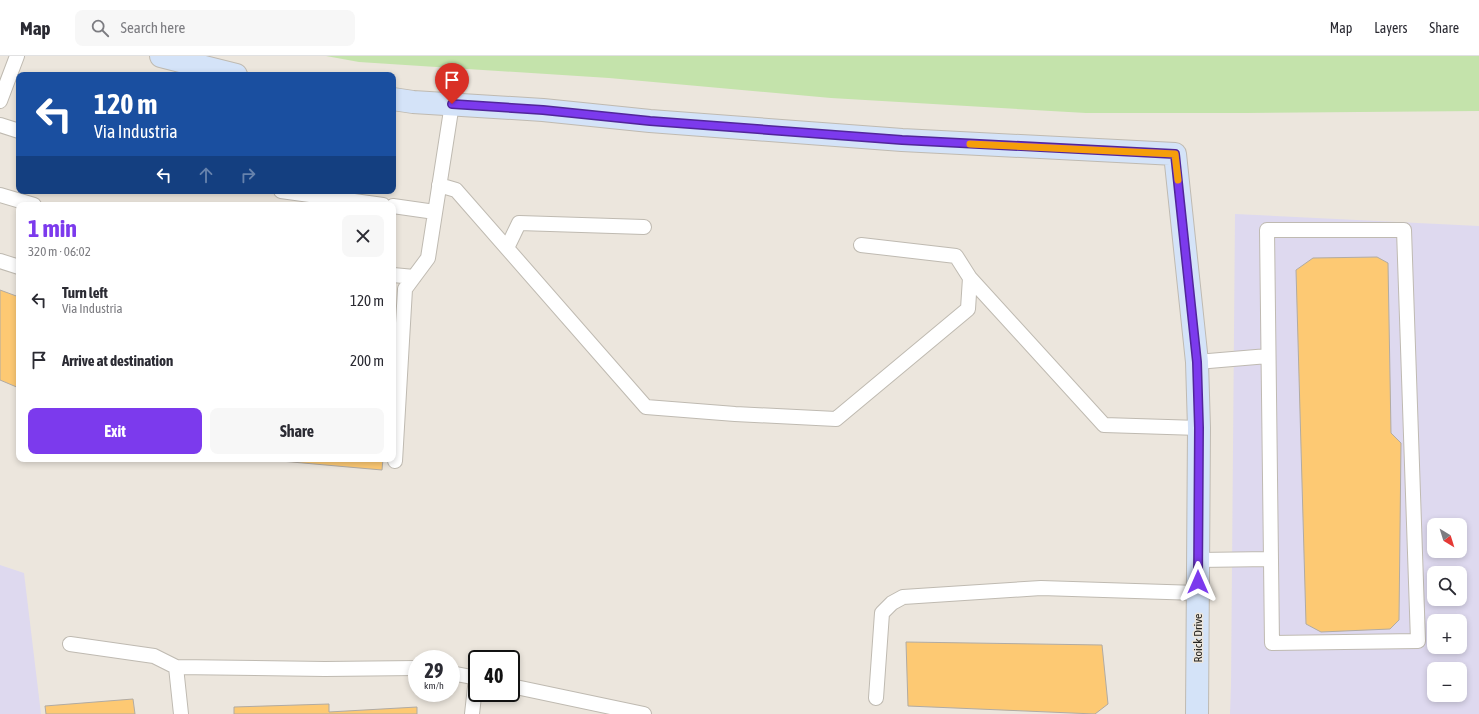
<!DOCTYPE html>
<meta charset="utf-8">
<style>
:root{--surface:#fff;--page:#f7f7f7;--text:#2b2b33;--muted:#7c7c81;--line:#e1e1e2;--accent:#7c3aed}
body{margin:0;font-family:"Asap Condensed",sans-serif;background:var(--page);color:var(--text);height:100vh;display:flex;flex-direction:column;font-size:15px;white-space:nowrap}
*{box-sizing:border-box;margin:0}
p{font-size:13px;color:var(--muted)}
.icon{flex:none;width:22px;height:22px;fill:none;stroke:currentColor;stroke-width:2;stroke-linecap:round;stroke-linejoin:round}
.map{position:relative;flex:1;overflow:hidden}
.sheet{position:absolute;left:16px;top:146px;width:380px;height:260px;display:flex;flex-direction:column;background:var(--surface);border-radius:8px;box-shadow:0 2px 6px #0003}
.sheet>*{flex:none}
.top-card{position:absolute;left:16px;top:16px;width:380px;height:122px;border-radius:8px;box-shadow:0 2px 6px #0003;background:#1a4fa0;color:#fff;overflow:hidden}
.needle{width:26px;rotate:142deg}
.tools{position:absolute;left:1427px;top:462px;display:grid;gap:8px}
.tools a{display:grid;place-items:center;width:40px;height:40px;border-radius:8px;background:var(--surface);box-shadow:0 2px 6px #0003;font-size:20px}
.speed{position:absolute;left:408px;top:594px;display:flex;gap:8px;font-size:20px;font-weight:700;text-align:center}
.speed>*{display:grid;place-content:center;width:52px;height:52px;border-radius:50%;background:var(--surface);box-shadow:0 2px 6px #0003;line-height:1}
.speed small{font-size:10px;font-weight:400}
.speed .limit{border:2px solid #111;border-radius:6px;background:#fff;color:#111}
.pin{position:absolute;display:grid;place-items:center;width:34px;height:34px;color:#fff;margin:-41px -17px;border-radius:50% 50% 50% 0;rotate:-45deg;box-shadow:0 0 4px #0007}
.pin .icon{rotate:45deg}
.me{position:absolute;width:44px;margin:-22px;rotate:0deg;stroke-linejoin:round;filter:drop-shadow(0 0 3px #0008)}
.turn{display:flex;align-items:center;gap:14px;height:84px;padding:0 12px;font-size:18px}
.turn .icon{width:52px;height:52px;stroke-width:2.5}
.turn b{display:block;font-size:28px;line-height:34px}
.lanes{display:flex;align-items:center;height:38px;padding:0 12px;background:#0003;justify-content:center;gap:20px;direction:ltr}
.lanes .off{opacity:.35}
.round{display:grid;place-items:center;flex:none;width:42px;height:42px;border-radius:8px;background:var(--page)}
.head{display:flex;align-items:center;justify-content:space-between;height:68px;padding:0 12px}
h1{font-size:24px;font-weight:700;line-height:30px;color:var(--accent)}
.primary-button{display:flex;gap:8px;margin-top:auto;padding:8px 12px}
.primary-button a{flex:1;height:46px;border-radius:8px;background:var(--accent);color:#fff;font-size:16px;font-weight:700;line-height:46px;text-align:center}
.primary-button a+a{background:var(--page);color:var(--text)}
ul{padding:0;list-style:none}
li{display:flex;align-items:center;gap:12px;height:60px;padding:0 12px}
li div{flex:1}
li b{display:block;font-size:15px}
li em{font-style:normal}
header{display:flex;align-items:center;gap:24px;box-sizing:border-box;height:56px;padding:0 20px;background:var(--surface);border-bottom:1px solid var(--line)}
header strong{font-size:19px}
nav{display:flex;gap:22px;margin-inline-start:auto;font-size:14px}
.search{width:280px;height:36px;background:var(--page);display:flex;align-items:center;gap:10px;box-sizing:border-box;padding:0 14px;border-radius:8px;color:var(--muted);font-size:15px}
.map>svg:first-child{display:block}
.industrial{fill:#ded9ef;fill-rule:evenodd}
.green{fill:#c4e3ab}
.building{fill:#fdc973;stroke:#b1aba3}
.lines{fill:none;stroke-linecap:round;stroke-linejoin:round}
.lane-casing{stroke:#bfbab1;stroke-width:16}
.secondary-casing{stroke:#bfbab1;stroke-width:24}
.lane{stroke:#fff;stroke-width:14}
.secondary{stroke:#d4e3f8;stroke-width:22}
.route-casing{stroke:#51269a;stroke-width:10}
.route{stroke:#7c3aed;stroke-width:7}
.slow{stroke:#f59e0b;stroke-width:7}
.labels{text-anchor:middle;stroke-width:3;stroke-linejoin:round;paint-order:stroke}
.street-label{font-size:12px;fill:#23211e;stroke:#ece6dd}
</style>
<header>
<strong>Map</strong>
<div class="search"><svg class="icon" aria-label="search" viewBox="0 0 24 24"><circle cx="10" cy="10" r="6"/><path d="M15 15l6 6"/></svg>Search here</div>
<nav><a>Map</a><a>Layers</a><a>Share</a></nav>
</header>
<div class="map">
<svg width="1479" height="658" viewBox="0 0 1479 658">
<rect width="100%" height="100%" fill="#ece6dd"/>
<path class="industrial" d="M1235 158 1479 170V658H1230L1231 629ZM1434 469H1460V495H1434ZM1434 517H1460V543H1434ZM1434 565H1460V591H1434ZM1434 613H1460V639H1434Z
M0 509 24 517 41 658H0Z"/>
<path class="green" d="M326 0H1479V55L1245 57H1086L831 42 609 22 359 6Z"/>
<path class="building" d="M1377 201 1388 207 1391 377 1401 387 1399 564 1390 573 1321 576 1306 568 1296 214 1313 202Z
M0 234 19 241V332L0 324Z
M258 403H383L382 414Z
M906 586 1102 589 1108 648 1095 658 908 650Z
M133 643 135 658H46L45 650Z
M329 648V656L417 651V658H234V651Z"/>
<g class="lines">
<defs>
<path id="lane" d="M0 45 17 0
M0 69 19 75
M439 129 456 134 646 351 735 358 836 363 968 253 970 222 1104 369 1199 372
M281 135 383 149
M0 139 34 149
M393 150 435 156
M1267 174H1404L1418 585 1272 587Z
M861 189 956 200 970 222
M507 192 519 167 644 171
M0 205 19 211
M393 219 414 221
M1197 306 1268 300
M395 405 405 233 428 202 452 48
M1198 504 1271 503
M70 588 154 600 176 611 325 613 417 612
M176 611 181 658
M451 617 477 622
M511 630 644 658
M876 642 882 557 892 547 903 541 1041 532 1198 537
M472 658 476 622"/>
<path id="secondary" d="M161 0 236 19
M393 43 413 46 543 54 650 65 902 84 1175 98 1197 306 1199 372 1197 658"/>
</defs>
<use href="#lane" class="lane-casing"/>
<use href="#secondary" class="secondary-casing"/>
<use href="#lane" class="lane"/>
<use href="#secondary" class="secondary"/>
</g>
<g class="lines">
<defs>
<path id="route" d="M452 48 543 54 650 65 902 84 1175 98 1197 306 1199 372 1198 526"/>
</defs>
<use href="#route" class="route-casing"/>
<use href="#route" class="route"/>
<path class="slow" d="M970 88 1175 98 1178 124"/>
</g>
<g class="labels">
<g class="street-label">
<text transform="translate(1198 582) rotate(-90)" y="4">Roick Drive</text>
</g>
</g>
</svg>
<div class="tools">
<a><svg class="needle" viewBox="-14 -14 28 28"><path d="M0-13l5 13h-10z" fill="#e53935"/><path d="M0 13l5-13h-10z" fill="#7c7c81"/></svg></a>
<a><svg class="icon" aria-label="search" viewBox="0 0 24 24"><circle cx="10" cy="10" r="6"/><path d="M15 15l6 6"/></svg></a>
<a>+</a>
<a>−</a>
</div>
<div class="speed"><div>29<small>km/h</small></div><div class="limit">40</div></div>
<div class="pin" style="left:452px;top:48px;background:#d93025"><svg class="icon" aria-label="arrive" viewBox="0 0 24 24"><path d="M6 21V4h12l-3 4 3 4H6"/></svg></div>
<svg class="me" style="left:1198px;top:526px" viewBox="-20 -20 40 40"><path d="M0-17L14 15 0 8-14 15z" fill="#7c3aed" stroke="#fff" stroke-width="4"/></svg>
<div class="top-card">
<div class="turn"><svg class="icon" aria-label="left" viewBox="0 0 24 24"><path d="M17 20v-9H6M10 6l-5 5 5 5"/></svg><div><b>120 m</b>Via Industria</div></div>
<div class="lanes"><svg class="icon" aria-label="left" viewBox="0 0 24 24"><path d="M17 20v-9H6M10 6l-5 5 5 5"/></svg><svg class="icon off" aria-label="ahead" viewBox="0 0 24 24"><path d="M12 20V5M6 11l6-6 6 6"/></svg><svg class="icon off" aria-label="right" viewBox="0 0 24 24"><path d="M7 20v-9h11M14 6l5 5-5 5"/></svg></div>
</div>
<section class="sheet">
<div class="head"><div><h1>1 min</h1><p>320 m · 06:02</p></div><a class="round"><svg class="icon" aria-label="close" viewBox="0 0 24 24"><path d="M6 6l12 12M18 6L6 18"/></svg></a></div>
<ul>
<li><svg class="icon" aria-label="left" viewBox="0 0 24 24"><path d="M17 20v-9H6M10 6l-5 5 5 5"/></svg><div><b>Turn left</b><p>Via Industria</p></div><em>120 m</em></li>
<li><svg class="icon" aria-label="arrive" viewBox="0 0 24 24"><path d="M6 21V4h12l-3 4 3 4H6"/></svg><div><b>Arrive at destination</b></div><em>200 m</em></li>
</ul>
<div class="primary-button"><a>Exit</a><a>Share</a></div>
</section>
</div>
